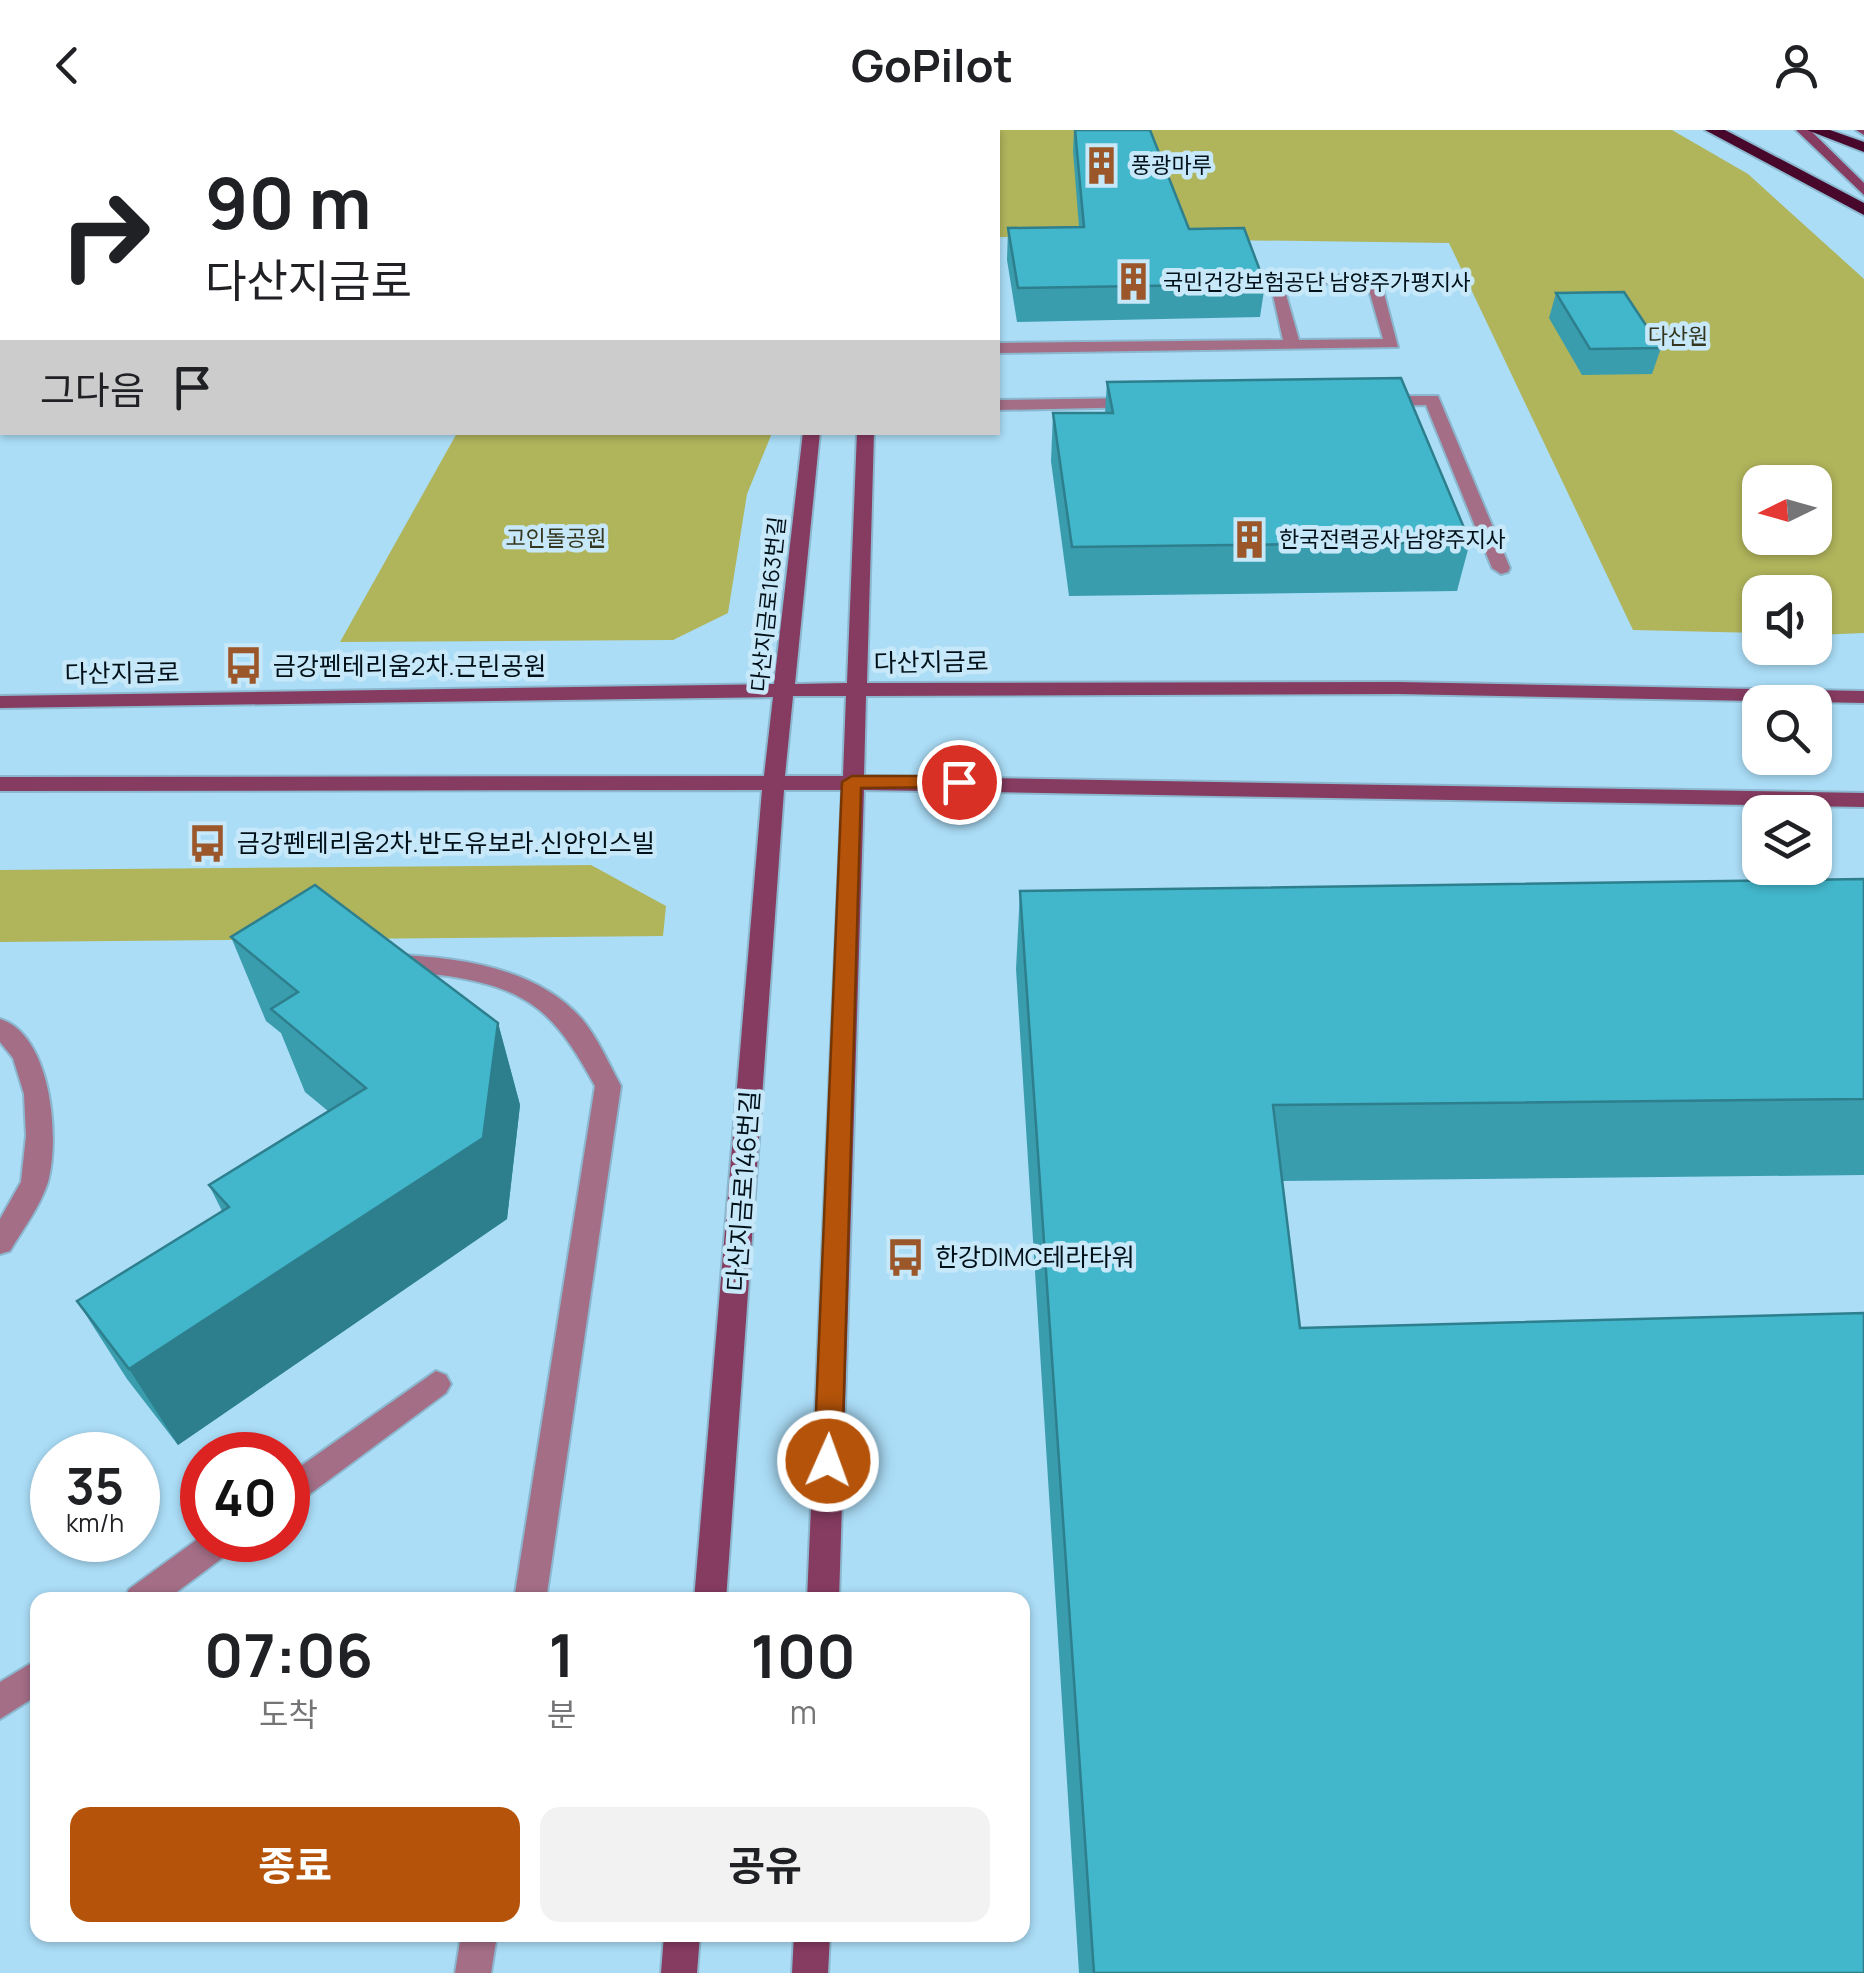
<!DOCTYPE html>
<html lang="ko">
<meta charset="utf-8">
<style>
:root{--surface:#fff;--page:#f2f2f2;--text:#202124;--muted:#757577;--accent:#b45309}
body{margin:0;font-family:Manrope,"Noto Sans KR",sans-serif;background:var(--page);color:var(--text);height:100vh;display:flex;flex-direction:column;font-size:38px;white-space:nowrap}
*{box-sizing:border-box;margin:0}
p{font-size:32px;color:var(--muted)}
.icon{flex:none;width:55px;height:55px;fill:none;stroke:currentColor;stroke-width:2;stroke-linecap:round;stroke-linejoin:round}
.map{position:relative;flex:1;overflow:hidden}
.side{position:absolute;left:30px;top:1462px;width:1000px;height:350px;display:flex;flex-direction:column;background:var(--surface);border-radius:20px;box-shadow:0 2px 8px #0004}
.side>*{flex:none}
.banner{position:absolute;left:0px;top:0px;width:1000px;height:305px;box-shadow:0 2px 8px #0004;background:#fff;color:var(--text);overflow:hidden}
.needle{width:65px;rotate:265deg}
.buttons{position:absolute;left:1742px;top:335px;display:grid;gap:20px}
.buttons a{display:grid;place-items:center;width:90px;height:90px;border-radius:20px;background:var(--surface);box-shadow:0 2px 8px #0004;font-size:50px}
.speed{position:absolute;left:30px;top:1302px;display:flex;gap:20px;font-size:50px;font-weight:700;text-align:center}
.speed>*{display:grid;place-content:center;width:130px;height:130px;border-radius:50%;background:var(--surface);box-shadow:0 2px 8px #0004;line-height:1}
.speed small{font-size:25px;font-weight:400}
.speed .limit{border:15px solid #d22;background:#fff;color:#111}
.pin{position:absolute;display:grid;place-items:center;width:85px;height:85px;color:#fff;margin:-42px;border:5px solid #fff;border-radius:50%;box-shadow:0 2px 10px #0007}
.me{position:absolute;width:110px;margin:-55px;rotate:2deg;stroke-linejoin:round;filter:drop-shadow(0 0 8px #0008)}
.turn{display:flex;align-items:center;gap:35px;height:210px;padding:0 40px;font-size:45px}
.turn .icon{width:130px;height:130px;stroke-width:2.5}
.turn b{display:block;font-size:70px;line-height:85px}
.then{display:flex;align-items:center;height:95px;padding:0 40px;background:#0003;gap:20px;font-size:38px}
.eta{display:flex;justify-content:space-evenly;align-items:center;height:170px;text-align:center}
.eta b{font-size:60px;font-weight:700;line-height:70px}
.action{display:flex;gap:20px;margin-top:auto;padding:20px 40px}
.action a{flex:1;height:115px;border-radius:20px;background:var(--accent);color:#fff;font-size:40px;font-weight:700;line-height:115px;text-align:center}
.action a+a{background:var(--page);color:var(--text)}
header{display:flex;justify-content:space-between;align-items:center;height:130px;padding:0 40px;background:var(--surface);font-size:45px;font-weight:700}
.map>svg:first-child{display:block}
.green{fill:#b0b45b;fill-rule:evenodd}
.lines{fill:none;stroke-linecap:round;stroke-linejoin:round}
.lane-casing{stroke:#8cb8cf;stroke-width:4}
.street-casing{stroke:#8cb8cf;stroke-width:4}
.secondary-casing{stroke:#8cb8cf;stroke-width:4}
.highway-casing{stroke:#8cb8cf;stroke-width:4}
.lane{fill:#a36e86;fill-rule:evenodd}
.street{fill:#a36e86;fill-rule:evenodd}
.secondary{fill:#863b60;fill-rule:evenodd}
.highway{fill:#47082c;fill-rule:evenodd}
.wall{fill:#399dae}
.shaded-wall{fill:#2e7f8d}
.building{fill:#42b6ca;stroke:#2e7f8d;stroke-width:2.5}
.route{fill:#b45309;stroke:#753606;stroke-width:2.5}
.labels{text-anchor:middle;stroke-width:9;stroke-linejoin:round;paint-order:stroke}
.far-poi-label{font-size:22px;fill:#001019;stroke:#c7e8f9;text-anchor:start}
.far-park-label{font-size:22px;fill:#35361f;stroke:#c7e8f9}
.far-street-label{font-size:22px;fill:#001019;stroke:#c7e8f9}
.street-label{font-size:25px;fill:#001019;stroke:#c7e8f9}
.poi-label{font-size:25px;fill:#001019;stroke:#c7e8f9;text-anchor:start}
</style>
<header><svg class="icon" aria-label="back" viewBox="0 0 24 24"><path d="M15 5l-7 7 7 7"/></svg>GoPilot<svg class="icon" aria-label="person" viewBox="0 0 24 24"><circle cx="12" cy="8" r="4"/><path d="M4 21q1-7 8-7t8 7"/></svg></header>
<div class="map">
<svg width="1864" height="1843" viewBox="0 0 1864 1843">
<rect width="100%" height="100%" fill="#abddf7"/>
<path class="green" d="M0 0H816L2 2 0 210Z
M900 0H1672L1748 44 1864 149V503L1815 505V462H1760V503L1633 500 1449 113 998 107V2ZM1760 352H1815V408H1760Z
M457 303H772L747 364 728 483 673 510 340 512Z
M591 735 666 776 663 806 0 812V740Z"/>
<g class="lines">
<defs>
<path id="lane" d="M1373 144 1380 148 1398 217 998 223V213L1283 210 1269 147ZM1367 153 1383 209 1299 210 1283 154Z
M1438 266 1510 438 1508 442 1501 444 1492 438 1426 275 1377 276 1369 271 1377 266Z
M1137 268 1143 269V277L998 280V270Z
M395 825C459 827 537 838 582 889 598 908 609 934 621 956L546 1470H514L595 956C556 885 532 859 448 846 428 843 406 845 387 839L383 833 387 827Z
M0 889C52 905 60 1008 48 1052 40 1077 23 1099 10 1121L0 1124V1089L21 1052 26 1006 24 964 13 928 0 912Z
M436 1241 446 1245 451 1254 446 1263 299 1372 288 1376V1345Z
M202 1406V1410H238L233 1420 166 1470H124L129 1459Z
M38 1529V1565L0 1589V1552Z
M461 1805H497L491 1843H455Z"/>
<path id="street" d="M844 0H858V2H845Z"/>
<path id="secondary" d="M1796 0H1810L1864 53V65Z
M1856 0H1864V5Z
M803 302H820L795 554 847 553 857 302H874L867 553 1398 552 1864 561V573L1398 564 866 566 864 646 1864 663V677L864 660 839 1470H807L842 660H784L726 1470H694L762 660 0 661V647L764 646 773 567 0 578V566L774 554ZM793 566H846L843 646H785Z
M664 1805H700L697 1843H661Z
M794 1805H830L828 1843H792Z"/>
<path id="highway" d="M1705 0H1725L1864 73V85Z
M1807 0H1830L1864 12V22Z"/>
</defs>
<use href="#lane" class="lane-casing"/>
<use href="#street" class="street-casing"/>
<use href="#secondary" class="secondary-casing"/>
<use href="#highway" class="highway-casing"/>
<use href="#lane" class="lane"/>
<use href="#street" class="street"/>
<use href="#secondary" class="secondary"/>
<use href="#highway" class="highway"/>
</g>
<path class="wall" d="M1074 0H1150L1189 99 1265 154 1260 187 1017 192 1007 130 1008 98 1079 97 1073 21Z
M1556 163 1661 218 1652 244 1582 245 1549 188Z
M1107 252 1470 412 1457 461 1069 466 1051 331 1053 283H1105Z
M1864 749V1045L1282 1051 1300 1198 1864 1843H1079L1016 839 1020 761Z
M231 807 498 893 520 975 507 1089 178 1315 127 1249 77 1171 222 1081 209 1055 328 981 305 962 281 903 266 891Z"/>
<path class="shaded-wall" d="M498 893 520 975 507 1089 178 1315 129 1239Z"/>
<path class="building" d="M1075 0H1150L1189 99 1244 98 1265 154 1018 158 1008 98 1084 97Z
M1624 162 1661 218 1590 219 1556 163Z
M1401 248 1470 412 1072 417 1053 283H1113L1107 252Z
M1864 749V969L1273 975 1300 1198 1864 1183V1843H1094L1020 761Z
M315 755 498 893 483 1008 129 1239 77 1171 229 1077 209 1055 366 958 271 879 298 862 231 807Z"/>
<path class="route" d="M959 646 966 648V657L861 658 842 1331 837 1340 828 1343 818 1340 814 1331 842 652 852 646Z"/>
<defs>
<symbol id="building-bare" viewBox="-9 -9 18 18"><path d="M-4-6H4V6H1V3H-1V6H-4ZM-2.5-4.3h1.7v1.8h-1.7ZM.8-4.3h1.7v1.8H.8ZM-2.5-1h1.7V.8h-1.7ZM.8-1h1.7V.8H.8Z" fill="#9b5629" stroke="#c7e8f9" stroke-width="2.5" paint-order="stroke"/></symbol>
<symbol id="bus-bare" viewBox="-9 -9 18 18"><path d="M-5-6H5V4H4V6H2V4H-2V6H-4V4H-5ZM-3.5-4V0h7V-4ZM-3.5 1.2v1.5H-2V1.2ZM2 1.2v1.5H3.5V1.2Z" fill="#9b5629" stroke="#c7e8f9" stroke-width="2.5" paint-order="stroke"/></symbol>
</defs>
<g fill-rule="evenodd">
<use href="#building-bare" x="1074" y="8" width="55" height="55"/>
<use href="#building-bare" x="1106" y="124" width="55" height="55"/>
<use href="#building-bare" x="1222" y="382" width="55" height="55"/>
<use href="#bus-bare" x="216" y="508" width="55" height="55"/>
<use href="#bus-bare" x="180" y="686" width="55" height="55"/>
<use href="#bus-bare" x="878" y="1100" width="55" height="55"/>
</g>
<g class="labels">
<g class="far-poi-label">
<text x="1131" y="43">풍광마루</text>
<text x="1163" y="160">국민건강보험공단 남양주가평지사</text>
<text x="1279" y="417">한국전력공사 남양주지사</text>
</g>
<g class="far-park-label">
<text x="1678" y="214">다산원</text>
<text x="556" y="416">고인돌공원</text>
</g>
<g class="far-street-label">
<text transform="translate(768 474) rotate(-84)" y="8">다산지금로163번길</text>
</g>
<g class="street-label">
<text transform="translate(931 532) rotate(-1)" y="9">다산지금로</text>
<text transform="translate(122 543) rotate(-1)" y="9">다산지금로</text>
<text transform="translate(743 1061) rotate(-86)" y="9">다산지금로146번길</text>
</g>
<g class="poi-label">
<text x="273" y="545">금강펜테리움2차.근린공원</text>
<text x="237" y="722">금강펜테리움2차.반도유보라.신안인스빌</text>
<text x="935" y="1136">한강DIMC테라타워</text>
</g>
</g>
</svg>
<div class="buttons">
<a><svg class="needle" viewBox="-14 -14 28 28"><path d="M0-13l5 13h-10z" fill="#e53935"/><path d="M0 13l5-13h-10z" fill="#757577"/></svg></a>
<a><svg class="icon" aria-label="sound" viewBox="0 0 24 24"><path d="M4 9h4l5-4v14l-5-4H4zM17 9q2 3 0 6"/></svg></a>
<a><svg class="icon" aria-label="search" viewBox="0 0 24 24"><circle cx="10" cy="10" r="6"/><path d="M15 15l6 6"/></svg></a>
<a><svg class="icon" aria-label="layers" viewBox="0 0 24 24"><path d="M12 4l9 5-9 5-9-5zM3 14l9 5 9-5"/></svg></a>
</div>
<div class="speed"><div>35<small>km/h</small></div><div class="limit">40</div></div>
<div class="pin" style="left:959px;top:652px;background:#d93025"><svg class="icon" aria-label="arrive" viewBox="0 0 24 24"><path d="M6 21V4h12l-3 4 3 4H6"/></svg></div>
<svg class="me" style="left:828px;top:1331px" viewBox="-20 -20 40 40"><circle r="17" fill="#b45309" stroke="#fff" stroke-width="3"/><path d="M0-11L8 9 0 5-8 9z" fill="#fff"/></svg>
<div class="banner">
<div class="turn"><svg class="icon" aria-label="right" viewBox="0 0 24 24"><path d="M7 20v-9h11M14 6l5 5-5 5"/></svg><div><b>90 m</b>다산지금로</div></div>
<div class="then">그다음<svg class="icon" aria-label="arrive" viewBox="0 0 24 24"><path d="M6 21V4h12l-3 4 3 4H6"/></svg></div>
</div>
<section class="side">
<div class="eta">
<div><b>07:06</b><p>도착</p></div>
<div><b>1</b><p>분</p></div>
<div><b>100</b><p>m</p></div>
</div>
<div class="action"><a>종료</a><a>공유</a></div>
</section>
</div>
